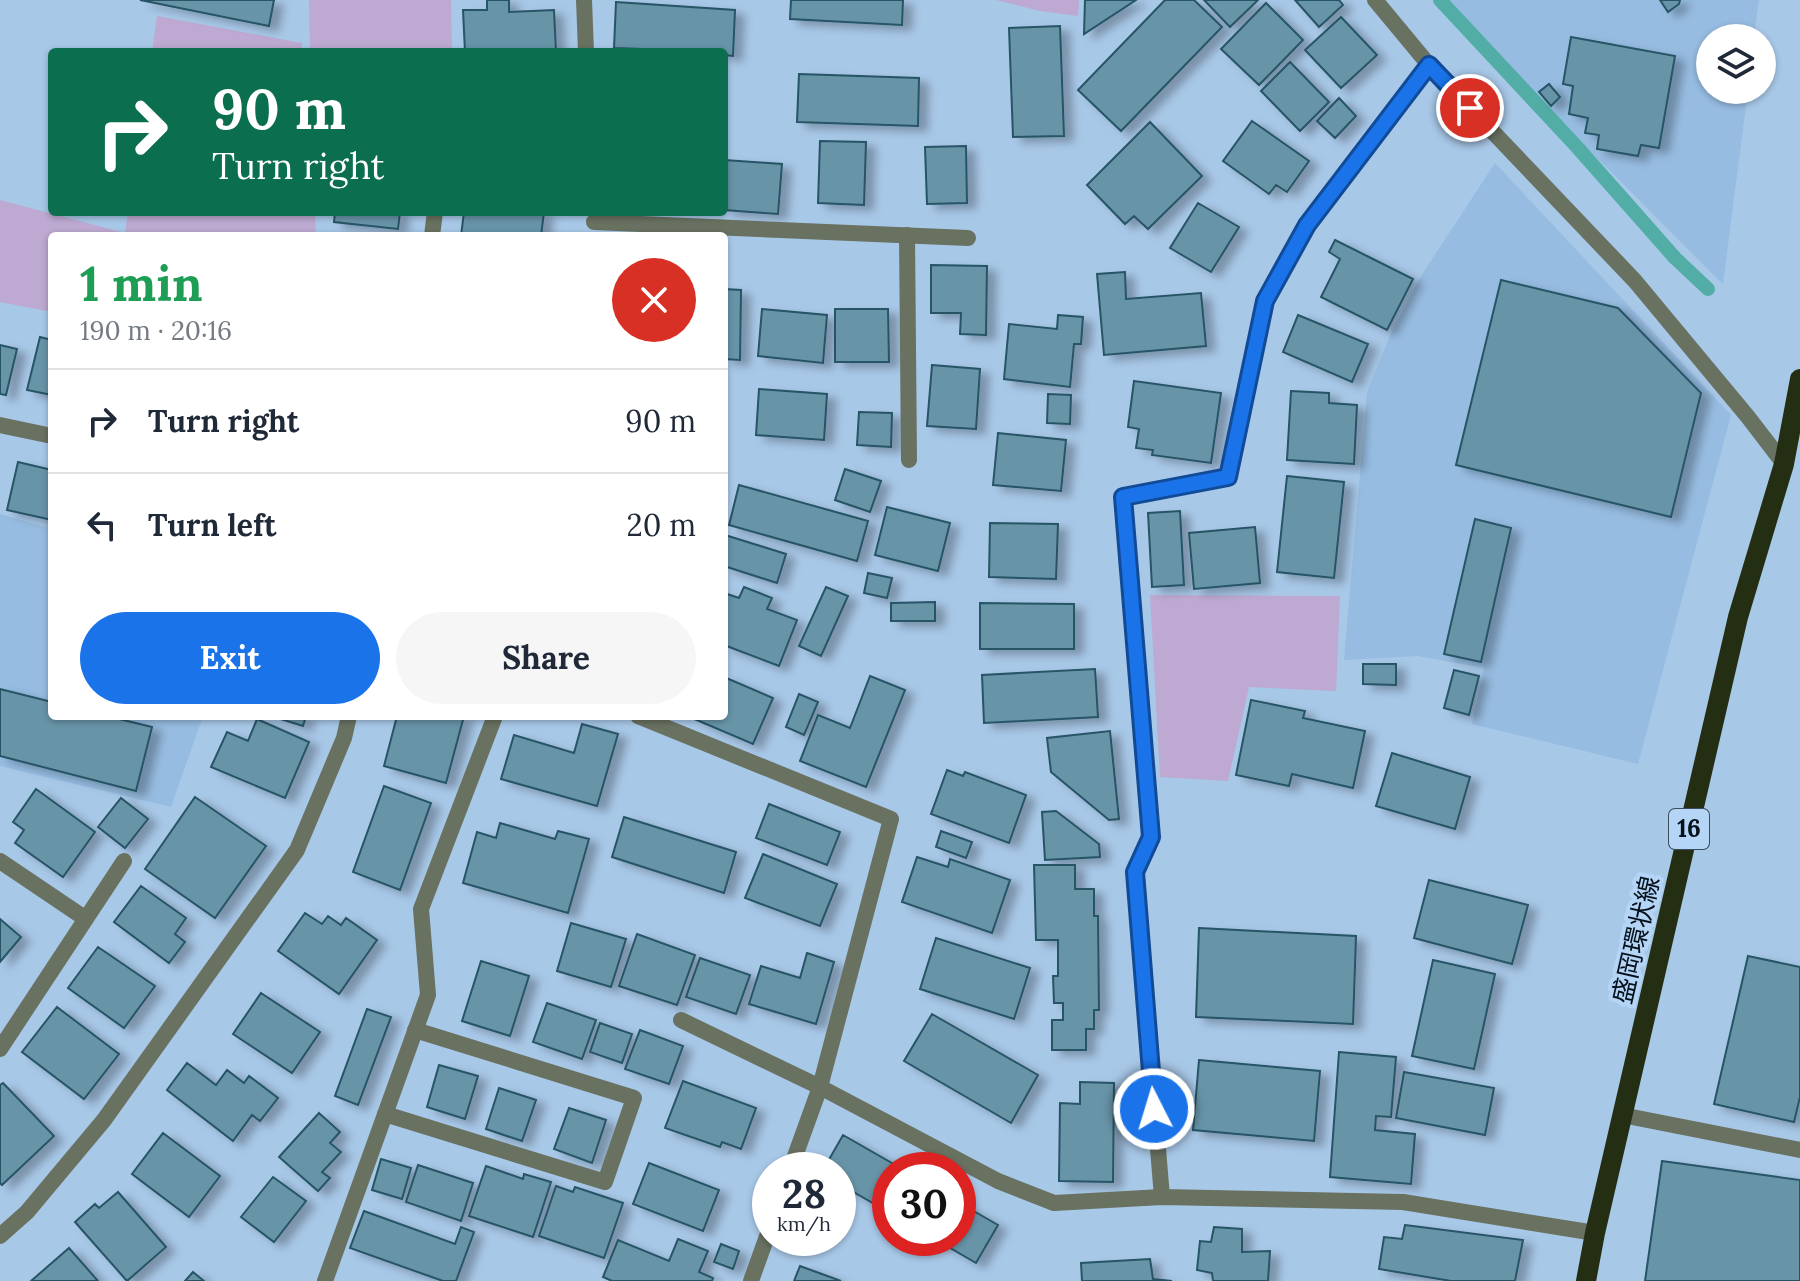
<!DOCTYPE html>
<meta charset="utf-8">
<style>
:root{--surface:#fff;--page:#f6f6f7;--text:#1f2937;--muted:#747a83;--line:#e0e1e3;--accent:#1a73e8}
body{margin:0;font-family:Lora,"Noto Sans JP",serif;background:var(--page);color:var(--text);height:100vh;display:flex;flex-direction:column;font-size:30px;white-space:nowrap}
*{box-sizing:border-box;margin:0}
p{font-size:26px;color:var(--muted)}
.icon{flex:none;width:44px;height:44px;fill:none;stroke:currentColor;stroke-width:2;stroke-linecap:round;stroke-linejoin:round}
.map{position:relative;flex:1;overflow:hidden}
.side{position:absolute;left:48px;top:232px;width:680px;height:488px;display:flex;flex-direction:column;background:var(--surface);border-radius:8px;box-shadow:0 2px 6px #0004}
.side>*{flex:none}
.guide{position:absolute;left:48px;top:48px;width:680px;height:168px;border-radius:8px;box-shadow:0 2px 6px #0004;background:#0b6e4f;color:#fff;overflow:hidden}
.controls{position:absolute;left:1696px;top:24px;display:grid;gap:16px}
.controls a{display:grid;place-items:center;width:80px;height:80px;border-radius:50%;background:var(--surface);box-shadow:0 2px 6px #0004;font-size:40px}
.speed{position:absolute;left:752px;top:1152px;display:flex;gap:16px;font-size:40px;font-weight:700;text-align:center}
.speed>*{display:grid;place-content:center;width:104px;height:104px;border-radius:50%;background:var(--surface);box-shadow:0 2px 6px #0004;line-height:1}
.speed small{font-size:20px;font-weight:400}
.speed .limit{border:12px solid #d22;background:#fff;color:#111}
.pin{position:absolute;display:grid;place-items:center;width:68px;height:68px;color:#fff;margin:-34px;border:4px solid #fff;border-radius:50%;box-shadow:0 2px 8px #0007}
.me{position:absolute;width:88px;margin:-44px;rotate:355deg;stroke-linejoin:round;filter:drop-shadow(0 0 6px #0008)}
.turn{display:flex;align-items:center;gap:28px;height:168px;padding:0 32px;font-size:36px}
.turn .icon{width:104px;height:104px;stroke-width:2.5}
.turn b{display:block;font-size:56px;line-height:68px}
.round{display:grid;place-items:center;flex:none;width:84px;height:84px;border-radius:42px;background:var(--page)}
.head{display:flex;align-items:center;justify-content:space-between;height:136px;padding:0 32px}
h1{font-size:48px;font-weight:800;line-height:60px;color:#1e9e55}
.button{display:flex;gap:16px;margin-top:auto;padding:16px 32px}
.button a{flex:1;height:92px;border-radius:48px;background:var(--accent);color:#fff;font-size:32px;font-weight:800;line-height:92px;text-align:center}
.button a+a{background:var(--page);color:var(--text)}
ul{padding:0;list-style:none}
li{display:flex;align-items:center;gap:24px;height:104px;padding:0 32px;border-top:2px solid var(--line)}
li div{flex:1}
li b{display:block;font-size:30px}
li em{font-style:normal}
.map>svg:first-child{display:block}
.built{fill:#96bce1}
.grass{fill:#bda9d1}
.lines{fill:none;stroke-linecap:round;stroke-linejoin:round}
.stream{stroke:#51ada5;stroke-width:14}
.building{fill:#6894a8;stroke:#285466;stroke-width:2;filter:url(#shadow)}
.service{stroke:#697161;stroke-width:16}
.minor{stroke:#697161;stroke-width:16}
.primary{stroke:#232e13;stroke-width:20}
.route-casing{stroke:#114b97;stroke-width:20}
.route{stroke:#1a73e8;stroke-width:14}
.labels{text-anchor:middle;stroke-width:8;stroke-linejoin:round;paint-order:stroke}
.shield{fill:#b4d5f5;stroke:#3a4b5c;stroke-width:2}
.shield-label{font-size:24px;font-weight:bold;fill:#05101b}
.street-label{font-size:26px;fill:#05101b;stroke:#b4d5f5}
</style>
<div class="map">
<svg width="1800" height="1281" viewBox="0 0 1800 1281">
<defs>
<filter id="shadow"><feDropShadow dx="9" dy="5" stdDeviation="4" flood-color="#0004"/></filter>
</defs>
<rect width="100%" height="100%" fill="#a8c8e8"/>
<path class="built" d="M1450 0H1759L1754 38H1710V90H1748L1723 284 1560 121Z
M1495 163 1731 415 1638 764 1472 724 1484 668 1418 656 1344 660 1367 392 1392 331 1421 276Z
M0 514 52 529V716H203L171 807 0 766Z"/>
<path class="grass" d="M309 0H451L452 52H310Z
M996 0H1079L1078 16 1040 11Z
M157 16 302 43V52H152Z
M0 200 125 233 128 212H315L316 236H52V312L0 302Z
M1150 595 1340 596 1336 691 1249 687 1228 781 1160 777Z"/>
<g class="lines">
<path class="stream" d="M1440 0 1577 147 1675 258 1708 289"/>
</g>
<path class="building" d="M140 0H274L269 26Z
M487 0H509V12L554 10 556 52H465L463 10H487Z
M791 0H903L902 25 790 19Z
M1085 0H1136L1084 34Z
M1165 0H1194L1222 27 1121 131 1078 90Z
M1204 0H1258L1230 27Z
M1295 0H1339L1343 5 1319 27Z
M1660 0H1680L1679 4 1668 12Z
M616 2 735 10 733 56 724 55V52L614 48Z
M1266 3 1303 40 1259 85 1221 49Z
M1341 17 1377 55 1341 88 1305 50Z
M1060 26 1064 136 1013 137 1009 28Z
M1571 37 1675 56 1659 148 1641 145 1638 156 1597 149 1599 135 1585 133 1588 118 1569 114 1573 86 1563 84Z
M1290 62 1329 102 1300 131 1261 91Z
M799 74 919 78 918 126 797 122Z
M1549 84 1560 97 1551 106 1539 92Z
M1339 98 1356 116 1335 138 1317 121Z
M1252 121 1309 161 1287 192 1276 185 1269 194 1223 161Z
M1150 122 1202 176 1148 229 1134 216 1125 224 1087 185Z
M820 141 866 142 864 205 818 203Z
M966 146 967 203 927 204 925 147Z
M724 160 782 164 778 214 724 210Z
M1198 203 1239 227 1211 272 1170 248Z
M335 212H400L398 229 334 222Z
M464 212H544L541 236H461Z
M1335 240 1413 279 1387 330 1321 297 1340 259 1329 252Z
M931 265 987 266 986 335 960 334 961 313H931Z
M1125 272 1126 299 1201 293 1206 346 1104 355 1097 274Z
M1501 280 1618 308 1701 393 1671 517 1456 465Z
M724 289 741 290 740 360 724 359Z
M762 309 827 315 823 363 758 356Z
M835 309H888L889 362H835Z
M1058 315 1083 317 1081 344H1074L1070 387 1004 379 1009 324 1057 329Z
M1298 315 1368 344 1352 382 1283 352Z
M40 337 52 340V395L27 390Z
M0 345 17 349 6 395 0 394Z
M932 365 980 369 976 429 927 426Z
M1134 381 1221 393 1211 463 1152 455 1153 450 1136 448 1139 429 1128 427Z
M759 389 827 394 824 440 756 435Z
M1291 391 1329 393V403L1357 405 1354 464 1287 460Z
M1048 394 1071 395 1070 424 1047 423Z
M859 412 892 413 891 447 857 445Z
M998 433 1066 440 1061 491 993 485Z
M18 462 52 470V520L7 510Z
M845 469 881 481 870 512 835 500Z
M1287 476 1344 482 1334 578 1277 572Z
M739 485 868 521 857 561 729 525Z
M887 507 950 523 938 571 875 555Z
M1180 511 1184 585 1152 587 1148 513Z
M1475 519 1511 528 1481 662 1444 654Z
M990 523 1058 524 1056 579 989 577Z
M1255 527 1260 583 1194 589 1189 533Z
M725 535 786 554 777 583 724 566Z
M868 573 892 578 887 598 864 593Z
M744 587 772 598 767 609 797 620 779 666 724 645V593L739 598Z
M826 587 848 596 821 656 799 646Z
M935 602V621H891V603Z
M980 603 1074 604V649H980Z
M1363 664H1396V685L1363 684Z
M1095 669 1098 717 984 723 982 675Z
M1454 670 1479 676 1469 715 1444 708Z
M870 676 905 690 866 787 800 761 818 715 850 728Z
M724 677 773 698 753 744 692 718 724 716Z
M0 689 52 702V716H107L152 727 136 791 0 756Z
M799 694 818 702 804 735 786 727Z
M1251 700 1305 711 1303 718 1365 731 1353 788 1292 774 1289 786 1236 775Z
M271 716H306L303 726Z
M397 716H464L446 783 384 766Z
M257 719 309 742 285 798 211 767 227 732 248 741Z
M582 724 618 734 597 806 501 779 514 735 574 753Z
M1110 731 1119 819 1109 820 1051 772 1047 738Z
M1392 753 1470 777 1455 829 1376 806Z
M947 770 963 776 965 772 1026 795 1009 843 931 814Z
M384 786 431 803 400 890 353 872Z
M36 789 95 832 63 877 15 843 24 830 13 822Z
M195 797 266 846 215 918 145 869Z
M121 798 148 819 125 848 98 827Z
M769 804 840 832 827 865 756 838Z
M1056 811 1099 844 1100 857 1045 860 1042 812Z
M624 817 736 852 724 893 612 857Z
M500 823 555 839 558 831 589 839 568 913 463 883 477 832 496 838Z
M941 831 972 842 966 858 936 847Z
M763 854 837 884 820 926 745 898Z
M917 857 948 867 950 859 1010 880 992 933 902 902Z
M1034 865H1075V889H1094V916H1098L1099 1010H1094V1029H1086V1050H1052V1020H1063V1003H1054L1053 976H1058V940H1036Z
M1429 880 1528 905 1512 964 1414 938Z
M141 886 186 918 175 934 185 942 169 963 114 922Z
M305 913 322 924 328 916 341 925 346 918 377 940 339 994 278 951Z
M0 919 21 937 0 962Z
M571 923 626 939 611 987 557 971Z
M1199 928 1356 936 1353 1024 1196 1017Z
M637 934 695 955 677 1005 619 986Z
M936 938 1030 968 1014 1019 920 989Z
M98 947 155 986 124 1028 68 988Z
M807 953 834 962 816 1024 749 1004 761 966 800 978Z
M1748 956 1800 967V1097L1794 1122 1714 1104Z
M700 958 750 975 736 1014 686 997Z
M1433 960 1495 974 1474 1069 1412 1056Z
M481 961 529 976 510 1036 462 1021Z
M261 993 320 1032 292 1073 233 1034Z
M547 1003 596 1020 582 1059 533 1042Z
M57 1007 119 1054 84 1099 22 1052Z
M367 1009 391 1017 358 1105 335 1096Z
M932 1014 1038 1075 1011 1123 904 1061Z
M600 1023 632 1034 622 1063 590 1052Z
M640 1030 683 1046 669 1084 625 1069Z
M1339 1052 1396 1057 1391 1117 1376 1116 1375 1130 1415 1134 1411 1184 1330 1177Z
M1199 1060 1320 1071 1314 1141 1193 1130Z
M187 1063 216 1085 227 1070 244 1083 249 1076 278 1098 260 1121 252 1115 233 1141 167 1090Z
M439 1065 478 1076 465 1119 427 1107Z
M1404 1072 1494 1088 1485 1135 1396 1118Z
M683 1081 756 1108 741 1149 722 1142 720 1147 665 1128Z
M1080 1082 1114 1083 1113 1182 1059 1181 1060 1103 1080 1104Z
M3 1083 54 1136 2 1185 0 1183V1085Z
M499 1088 536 1100 522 1141 486 1129Z
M569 1108 606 1120 592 1163 554 1149Z
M319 1113 340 1132 330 1143 341 1152 322 1172 330 1178 318 1191 279 1157Z
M163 1133 220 1176 189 1217 132 1174Z
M843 1135 904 1170H890V1213L838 1183V1170H823Z
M381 1159 411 1168 402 1199 372 1190Z
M1662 1161 1800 1180V1281H1645Z
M649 1163 719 1190 703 1231 633 1204Z
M418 1165 473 1183 461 1221 406 1202Z
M486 1166 523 1179 524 1174 551 1182 533 1237 469 1216Z
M273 1177 306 1201 274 1242 241 1217Z
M556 1186 573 1192 575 1187 623 1203 604 1258 539 1236Z
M118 1192 166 1247 127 1281 75 1222 95 1204 99 1208Z
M958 1202 998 1225 976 1263 933 1238H958Z
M364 1211 455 1244 461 1227 474 1232 456 1281H443L350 1248Z
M1405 1225 1523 1240 1515 1281H1451L1379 1269 1384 1237 1402 1239Z
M1214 1227 1242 1229V1252L1270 1251 1268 1281H1213L1212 1273 1197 1270 1200 1241 1211 1242Z
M678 1239 708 1251 699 1272 713 1278 712 1281H612L603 1277 618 1240 669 1261Z
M721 1244 739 1251 733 1269 714 1262Z
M69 1248 98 1281H31Z
M1150 1259 1153 1279 1172 1281H1082L1081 1263Z
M800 1266 841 1281H794Z
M193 1272 204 1281H185Z"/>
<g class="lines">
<path class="service" d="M907 235 909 460
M432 236 435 212
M0 425 52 436
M0 861 86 919
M0 1049 124 861
M385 1114 605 1182 634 1098 415 1030
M1622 1115 1800 1150"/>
<path class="minor" d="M584 0 586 52
M1375 0 1429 65 1635 281 1748 417 1784 464
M594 222 968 238
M638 716 891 819 820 1087 790 1170
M681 1020 820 1087 998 1181 1054 1203 1162 1197 1403 1202 1595 1233
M1162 1197 1135 872 1151 837 1123 497 1228 477 1265 301 1307 225 1429 65
M0 1236 27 1212 104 1120 297 850 344 738 349 716
M325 1281 428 995 421 909 495 716
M751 1281 770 1228"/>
<path class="primary" d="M1586 1281 1595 1233 1738 617 1784 464 1800 379"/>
</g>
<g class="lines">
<defs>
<path id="route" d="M1154 1109 1135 872 1151 837 1123 497 1228 477 1265 301 1307 225 1429 65 1470 108"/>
</defs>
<use href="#route" class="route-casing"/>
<use href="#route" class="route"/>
</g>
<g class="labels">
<rect class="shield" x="1669" y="809" width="40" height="40" rx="6"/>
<g class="shield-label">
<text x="1689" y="837">16</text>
</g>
<g class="street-label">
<text transform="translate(1636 940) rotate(-77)" y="9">盛岡環状線</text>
</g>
</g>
</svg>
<div class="controls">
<a><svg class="icon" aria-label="layers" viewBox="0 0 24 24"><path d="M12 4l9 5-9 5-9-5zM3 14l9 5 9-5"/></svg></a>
</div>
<div class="speed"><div>28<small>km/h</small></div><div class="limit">30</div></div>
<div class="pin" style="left:1470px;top:108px;background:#d93025"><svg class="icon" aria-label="arrive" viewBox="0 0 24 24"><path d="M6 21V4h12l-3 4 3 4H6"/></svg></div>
<svg class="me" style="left:1154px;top:1109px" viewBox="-20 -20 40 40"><circle r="17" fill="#1a73e8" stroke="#fff" stroke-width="3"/><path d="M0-11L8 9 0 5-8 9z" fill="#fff"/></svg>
<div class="guide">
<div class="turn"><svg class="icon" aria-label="right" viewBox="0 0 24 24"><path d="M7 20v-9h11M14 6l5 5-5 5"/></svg><div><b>90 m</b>Turn right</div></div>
</div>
<section class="side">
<div class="head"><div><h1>1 min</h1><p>190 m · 20:16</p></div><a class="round" style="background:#d93025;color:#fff"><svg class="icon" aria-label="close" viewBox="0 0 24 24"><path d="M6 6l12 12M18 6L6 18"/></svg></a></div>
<ul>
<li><svg class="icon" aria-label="right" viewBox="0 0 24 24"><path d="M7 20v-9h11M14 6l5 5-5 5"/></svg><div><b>Turn right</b></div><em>90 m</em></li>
<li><svg class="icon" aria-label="left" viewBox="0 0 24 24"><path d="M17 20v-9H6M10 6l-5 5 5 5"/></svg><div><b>Turn left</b></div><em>20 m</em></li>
</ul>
<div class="button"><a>Exit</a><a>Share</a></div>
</section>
</div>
